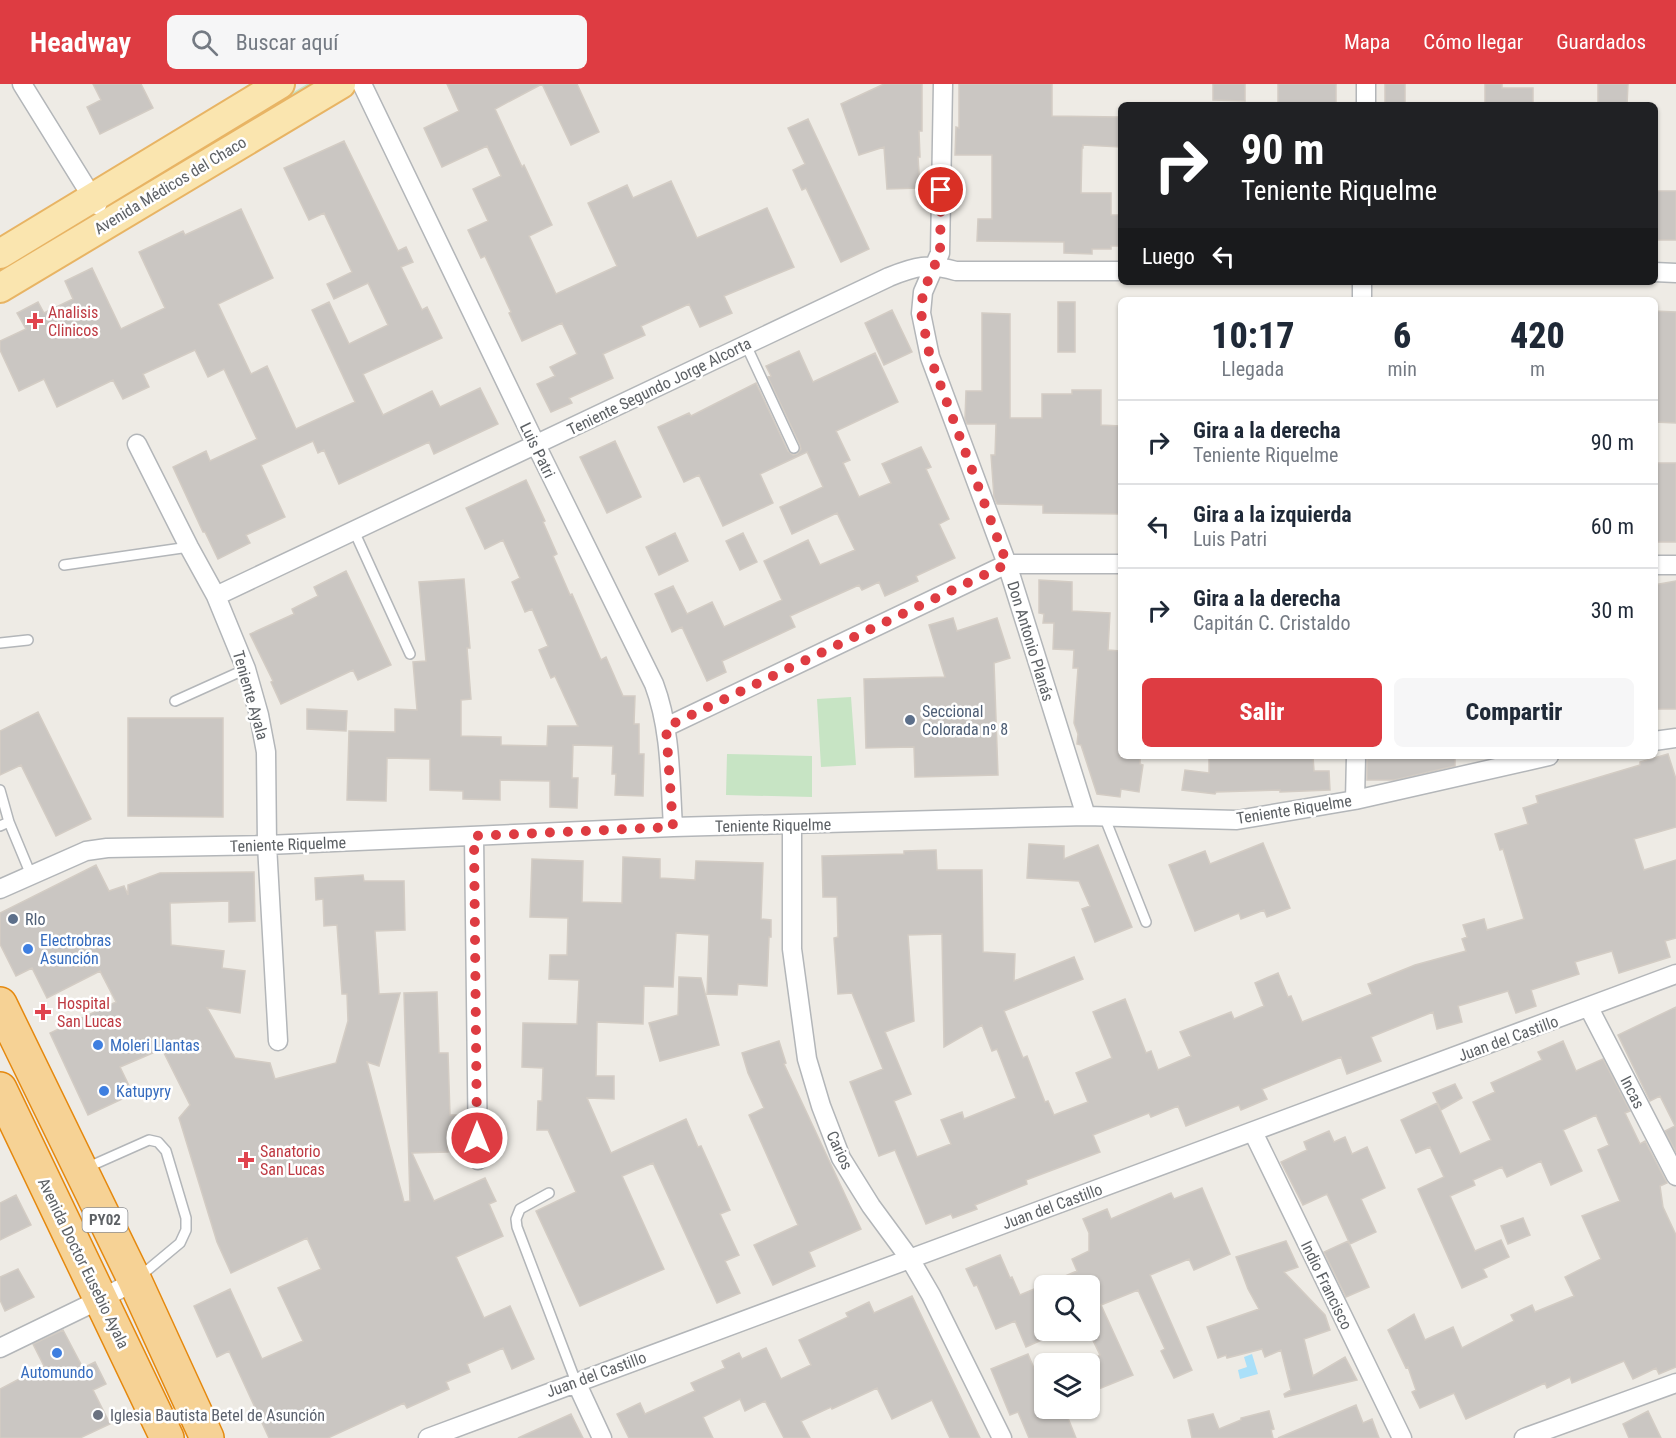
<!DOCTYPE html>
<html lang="es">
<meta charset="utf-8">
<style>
:root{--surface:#fff;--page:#f6f6f7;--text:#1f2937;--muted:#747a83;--line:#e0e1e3;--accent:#de3c42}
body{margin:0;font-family:"Roboto Condensed",sans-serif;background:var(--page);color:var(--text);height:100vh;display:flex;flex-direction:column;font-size:22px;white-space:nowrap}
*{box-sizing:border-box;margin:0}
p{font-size:20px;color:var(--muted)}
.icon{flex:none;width:33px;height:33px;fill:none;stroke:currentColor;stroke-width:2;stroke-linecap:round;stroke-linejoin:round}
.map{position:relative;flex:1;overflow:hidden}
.details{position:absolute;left:1118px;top:213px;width:540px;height:462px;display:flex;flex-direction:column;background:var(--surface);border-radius:9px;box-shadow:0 2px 4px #0004}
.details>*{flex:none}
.top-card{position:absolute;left:1118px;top:18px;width:540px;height:183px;border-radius:9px;box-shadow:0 2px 4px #0004;background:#202124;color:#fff;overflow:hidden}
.buttons{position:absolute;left:1034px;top:1191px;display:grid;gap:12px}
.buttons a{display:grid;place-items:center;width:66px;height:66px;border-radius:9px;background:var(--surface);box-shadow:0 2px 4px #0004;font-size:30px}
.pin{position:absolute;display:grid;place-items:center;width:51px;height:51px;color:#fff;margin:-26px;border:3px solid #fff;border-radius:50%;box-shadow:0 2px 6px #0007}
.me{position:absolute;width:66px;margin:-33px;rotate:0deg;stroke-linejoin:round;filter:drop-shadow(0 0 4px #0008)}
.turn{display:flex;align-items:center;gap:21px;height:126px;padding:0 24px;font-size:27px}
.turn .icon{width:78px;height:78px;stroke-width:2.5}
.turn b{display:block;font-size:42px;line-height:51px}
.then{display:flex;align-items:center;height:57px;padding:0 24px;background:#0003;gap:12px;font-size:22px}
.eta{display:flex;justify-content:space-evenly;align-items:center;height:102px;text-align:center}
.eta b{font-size:36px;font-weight:800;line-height:42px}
.action{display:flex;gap:12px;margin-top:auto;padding:12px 24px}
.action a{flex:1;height:69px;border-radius:9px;background:var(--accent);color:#fff;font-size:24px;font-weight:800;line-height:69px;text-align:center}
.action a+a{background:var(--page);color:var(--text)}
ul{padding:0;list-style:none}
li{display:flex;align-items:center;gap:18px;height:84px;padding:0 24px;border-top:2px solid var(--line)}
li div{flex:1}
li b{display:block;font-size:22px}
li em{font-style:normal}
header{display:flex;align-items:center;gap:36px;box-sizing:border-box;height:84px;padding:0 30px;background:var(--accent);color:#fff}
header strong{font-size:28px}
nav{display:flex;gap:33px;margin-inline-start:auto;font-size:21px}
.search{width:420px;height:54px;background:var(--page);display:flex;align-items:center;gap:15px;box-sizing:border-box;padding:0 21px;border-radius:9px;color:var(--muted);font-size:22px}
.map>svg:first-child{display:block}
.green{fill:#c7e4c4}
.water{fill:#aae0f9}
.building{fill:#cac6c2;stroke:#d3ccc4;stroke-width:1.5;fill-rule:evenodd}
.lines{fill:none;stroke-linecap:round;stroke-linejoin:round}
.lane-casing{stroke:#b3b6b9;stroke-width:12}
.street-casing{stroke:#b3b6b9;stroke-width:21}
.primary-casing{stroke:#e8b464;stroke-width:32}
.highway-casing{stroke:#e5890f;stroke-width:36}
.lane{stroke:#fff;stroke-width:9}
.street{stroke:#fff;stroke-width:18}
.primary{stroke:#fae5af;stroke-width:28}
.highway{stroke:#f6d295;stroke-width:33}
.route{stroke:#de3c42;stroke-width:10;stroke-dasharray:0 18}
.health-dot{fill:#e0444e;stroke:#fff;stroke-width:2}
.service-dot{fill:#5c6f8a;stroke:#fff;stroke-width:2}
.shop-dot{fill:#3f7fe0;stroke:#fff;stroke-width:2}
.worship-dot{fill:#6b7280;stroke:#fff;stroke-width:2}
.labels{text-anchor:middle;stroke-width:5;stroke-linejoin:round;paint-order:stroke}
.shield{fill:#fff;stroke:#8e9093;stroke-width:1.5}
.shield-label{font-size:15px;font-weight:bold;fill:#5d6165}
.street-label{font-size:16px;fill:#5d6165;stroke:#fff}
.health-label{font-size:16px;fill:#be3a42;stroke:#fff;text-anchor:start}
.service-label{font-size:16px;fill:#4e5e75;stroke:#fff;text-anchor:start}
.shop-label{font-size:16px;fill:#366cbe;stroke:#fff;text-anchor:start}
.worship-label{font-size:16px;fill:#5b616d;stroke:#fff;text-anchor:start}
</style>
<header>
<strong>Headway</strong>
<div class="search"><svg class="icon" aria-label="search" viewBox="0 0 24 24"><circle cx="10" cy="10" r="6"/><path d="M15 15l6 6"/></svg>Buscar aquí</div>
<nav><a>Mapa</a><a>Cómo llegar</a><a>Guardados</a></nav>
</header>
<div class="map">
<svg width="1676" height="1354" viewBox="0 0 1676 1354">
<rect width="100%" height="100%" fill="#eeebe5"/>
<path class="green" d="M307 0H316L118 117 117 114Z
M851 613 856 681 821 683 817 615Z
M727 670 812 672V713L726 711Z"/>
<path class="water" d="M1252 1270 1258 1290 1240 1295 1238 1286 1247 1283 1244 1273Z"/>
<path class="building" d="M93 0H141L153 24 100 50 87 23 101 16Z
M447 0H542L495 25 522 83 524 81 552 141 529 152 556 210 617 182 588 119 627 101 633 114 671 97 697 154 767 124 794 183 724 212 732 229 700 243 689 220 641 242 645 251 603 270 613 294 569 314 572 319 551 328 537 300 555 292 550 283 577 270 562 239 522 257 509 229 511 228 485 172 481 174 468 146 488 137 473 105 501 92 487 62 442 83 424 44 459 27Z
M542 0H577L599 48 571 61Z
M884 0H922V47H919L920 73H918L920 104 887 105 884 63 859 71 841 20Z
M959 0H1052V32L1120 33V63L1083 61V64H1082L1081 109H1111V131H1120V162H1111V165H1092V170L1064 169V158L977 157 978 135H992V71H955L956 43 959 44Z
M1213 0H1245V17L1213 16Z
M1278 0H1336V21H1278Z
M1385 0H1405V21H1385Z
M1485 0H1502V4H1533V21H1485Z
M1598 0H1628L1627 21H1598Z
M808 35 869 165 841 178 806 104 802 106 793 86 805 80 788 44Z
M344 57 398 167 406 163 413 178 401 183 422 226 427 223 442 254 363 290 383 331 432 307 440 323 480 304 498 340 434 370 429 358 339 400 324 366 318 369 313 357 261 381 285 433 246 451 250 459 218 475 205 448H203L173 383 206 367 210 377 257 355 224 285 208 293 195 266 143 290 149 303 123 315 113 296 57 323 44 295 19 307 0 266V257L26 245 17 229 38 218 44 229 73 215 65 197 92 184 121 245 165 224 139 168 183 147 185 151 241 125 273 194 218 220 251 290 267 282 296 345 355 318 312 226 329 218 349 260 388 241 368 199 334 215 327 200 352 188 324 129 309 136 284 84Z
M1654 107H1676V156H1654Z
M1058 218H1075V268H1058Z
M892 226 912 268 884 281 865 239Z
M1654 227 1676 228V339L1654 338Z
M982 229 1010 230V334H1042V310H1072V306H1101V341L1120 342V430L1043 429V421L997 420 994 413 991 371H995L996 340H967L965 335 966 307H982Z
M799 267 813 298 875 269 898 318 836 347 850 376 843 379 859 413 891 399 882 380 921 363 931 383 926 385 949 435 939 440 955 474 916 492 918 497 885 512 879 498 862 506 859 501 790 532 795 543 722 577 726 588 707 597 682 543 672 548 655 510 673 502 687 530 712 518 724 543 782 516 764 477 808 456 820 481 855 466 837 429 792 450 780 423 823 403 807 368 760 390 773 419 723 442 699 391 684 398 658 343 689 329 691 332 756 299 788 367 793 371 797 370 801 365 800 361 768 293 771 292 766 282Z
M615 357 641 413 607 429 580 373Z
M1654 379H1676V458H1654Z
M526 396 545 437 543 438 557 470 553 472 570 511 572 510 601 576 606 573 623 612H635L634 640H639V670H644L643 712 615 711 616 690H612L613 662 573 661 572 694H578L577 724 550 723V697L500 696V716L463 715V707L430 706V675L387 674 386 717 347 716 349 647 395 648V625L417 626 413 578 426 577 419 498 464 495 470 564H467L471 615 461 616V652L501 653V661L547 662 548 642H578L555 592 551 594 539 566 548 562 532 525 525 528 512 498 520 494 503 456 485 465 466 424Z
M675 449 688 477 659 491 646 463Z
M743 449 757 478 740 486 726 457Z
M346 487 391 581 358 596 353 586 281 620 271 598 273 597 250 550 294 530 292 525 318 512 314 503Z
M1039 496 1072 498V527L1110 529 1108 566 1120 567V672H1140V680L1143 681 1139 708 1121 705 1120 713 1097 710 1081 661 1077 660 1078 650 1074 639 1078 584H1073L1074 566 1053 565 1054 539H1043L1044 530 1039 529Z
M1676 497V625H1654V501Z
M953 534 957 547 997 534 1010 574 994 579 998 691 915 693 914 663 866 664 864 595 945 593 929 541Z
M307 625 347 627 346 647 307 645Z
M38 628 91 735 56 752 21 681 0 691V647Z
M128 634H223V733L128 732Z
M1668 670 1676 695V743L1634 755 1644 786 1676 776V854L1665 857 1670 873 1619 889 1612 867 1575 878 1579 890 1531 906 1536 922 1516 929 1508 907 1458 922 1462 938 1437 945 1433 928 1371 953 1381 977 1347 990 1341 973 1262 1005 1267 1015 1241 1026 1239 1021 1186 1042 1178 1022 1151 1033 1149 1029 1093 1051 1100 1068 1026 1096 1027 1100 975 1121 977 1125 953 1134 951 1130 926 1140 895 1066 879 1072 850 998 883 985 852 909 838 910 834 854 838 853 837 813H823L822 772 904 770V767L936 766 937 786H982L983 868 1015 870 1014 897 1074 873 1083 895 1004 927 1023 974 1027 972 1045 1018 1048 1017 1054 1031 1088 1018 1076 989 1112 974 1093 928 1125 915 1146 969 1151 967 1158 986 1191 972 1180 948 1231 928 1234 935 1264 922 1255 899 1278 889 1288 913 1291 912 1302 938 1372 910 1368 900 1415 881 1466 867 1462 855 1467 853 1463 841 1484 835 1487 846 1524 835 1503 765 1500 766 1495 750 1528 740 1523 724 1538 719 1536 712 1640 681V678ZM942 850 944 963 982 941 992 967 997 965 1016 1014 964 1035 962 1028 941 1036 951 1060 917 1073 894 1017 911 1010 885 948 914 937 908 851Z
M1209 672H1313L1314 687H1329L1330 706 1280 708V706L1216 708 1215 710 1182 706 1185 686 1209 689Z
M1367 672H1455V682L1394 696H1367Z
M1263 759 1290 824 1267 833 1264 826 1241 835 1239 829 1195 847 1169 781 1205 767 1210 780Z
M1029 760 1064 762V775L1098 761 1132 843 1095 858 1082 825 1090 822 1079 797 1027 794Z
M623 773 660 775V794L695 796 696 777 763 779 761 835 771 836V853H769L767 902 738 900 737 911 707 910 709 851 676 849 673 903 644 902 643 940 597 938 596 992H614V1015L587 1014 611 1069 686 1035 698 1063 701 1062 730 1126 720 1130 739 1171 725 1177 740 1209 717 1219 653 1079 622 1092 664 1185 580 1222 536 1127 576 1108 548 1046H537L538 1017H542L543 984 522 983 523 939 577 940 579 896 549 895 550 871H567L568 834 530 833 532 775 583 777 582 818 622 819Z
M96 781 109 807 124 802 128 811V801L160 789 254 788 255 837 229 838V817L170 819 171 861 224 867 222 884 245 887 240 929 207 924 235 974 270 979 275 995 336 979 348 937 347 910H342L337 841 324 842 323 815 316 816 315 794 363 791 364 797H404L405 846 375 847 379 910 400 909 379 982 367 978 404 1118 410 1117 404 909 437 908 439 969H448L450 1031H456L457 1048H447L448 1068 412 1069 434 1117 485 1094 496 1117 489 1120 503 1152 456 1173 484 1234 510 1222 534 1275 512 1285 503 1264 467 1280 470 1288 446 1298 449 1305 407 1324 404 1319 328 1354H269L229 1267 217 1273 194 1222 230 1205 262 1275 303 1257 278 1204 321 1185 307 1154 231 1189 217 1158 179 1034 190 1021 162 965 120 983 133 1010 88 1031 50 949 116 918 100 887 47 914 32 884 16 892 0 860V829Z
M679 893 701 894 719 961 660 977 649 939 678 931Z
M1676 923V1068L1665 1047 1675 1042 1660 1012 1650 1017 1618 951Z
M779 957 786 979 784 980 861 1145 809 1168 815 1182 773 1201 754 1161 798 1141 749 1031 764 1024 748 989 742 969Z
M1563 957 1576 987 1603 975 1630 1027 1625 1029 1640 1060 1645 1057 1667 1099 1660 1102 1663 1123 1676 1151V1283L1659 1290 1656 1284 1633 1295 1624 1277 1572 1299 1570 1293 1547 1304 1545 1299 1466 1335 1454 1309 1420 1324 1412 1308 1416 1306 1408 1283 1406 1284 1388 1246 1414 1230 1425 1256 1453 1243 1462 1264 1514 1237 1511 1231 1532 1221 1535 1228 1574 1212 1565 1193 1601 1175 1582 1132 1620 1117 1598 1066 1609 1061 1596 1031 1563 1046 1582 1087 1551 1101 1541 1077 1507 1093 1502 1083 1473 1096 1475 1101 1450 1112 1475 1167 1501 1156 1509 1173 1483 1185 1487 1193 1462 1204 1418 1105 1444 1093 1430 1063 1416 1069 1401 1036 1437 1019 1460 1070 1491 1056 1473 1018 1495 1008 1491 999 1542 976 1538 968Z
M1455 1000 1462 1014 1441 1026 1433 1009Z
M1329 1047 1334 1058 1345 1053 1352 1070 1367 1063 1385 1104 1361 1115 1376 1148 1350 1160 1327 1110 1303 1121 1281 1078 1307 1066 1304 1058Z
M1202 1104 1230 1170 1194 1186 1189 1175 1150 1191 1192 1286 1174 1294 1161 1267 1165 1265 1138 1206 1101 1221 1133 1291 1089 1309V1276L1100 1271 1089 1248V1202H1044V1255L1026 1263 1015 1237 996 1245 977 1201 974 1202 966 1185 1000 1171 1010 1194 1012 1193 1020 1211 1077 1187 1072 1175 1089 1167V1149L1083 1135 1107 1125 1111 1135 1171 1109 1174 1115Z
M16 1111 31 1141 0 1156V1119Z
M1523 1134 1530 1151 1508 1160 1501 1142Z
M1286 1157 1298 1183 1284 1188 1325 1231 1330 1246 1304 1255 1313 1292 1345 1273 1357 1296 1285 1313 1284 1310 1291 1306 1281 1266 1265 1273 1262 1265 1227 1274 1226 1271 1218 1274 1207 1243 1259 1225 1248 1205 1236 1173Z
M1348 1157 1369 1203 1346 1213 1324 1168Z
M18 1185 34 1213 5 1227 0 1216V1193Z
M912 1212 980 1354H950L932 1316 892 1335 877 1304 832 1325 831 1323 801 1337 810 1354H784L765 1317 745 1327 740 1315 703 1333 713 1354H629L617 1330 640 1319 645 1330 695 1307 691 1299 725 1284 722 1277 739 1269 742 1275 766 1264 781 1295 811 1281 799 1256 848 1233 846 1229 869 1218 874 1229Z
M63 1246 83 1284 95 1278 106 1300 93 1306 110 1340 80 1354H0V1305L44 1282 33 1260Z
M1028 1270 1044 1308V1333L1064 1324 1076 1354H1029L1018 1328 1010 1331 991 1285Z
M1356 1321 1363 1339 1372 1335 1379 1354H1278Z
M1269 1327 1274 1345 1271 1346 1273 1354H1192L1188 1336 1213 1330 1219 1345 1241 1336V1334Z
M1648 1327 1661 1354H1629L1623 1340Z
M571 1330 583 1354H518Z"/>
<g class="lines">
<defs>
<path id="lane" d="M746 261 794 364
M354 447 410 570
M64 481 189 463
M0 559 28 556
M175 617 246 585
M0 706 9 738 0 742
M1104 732 1146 838
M9 738 31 791
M86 1084 149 1056 158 1058 166 1067 186 1134V1146L180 1159 138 1194
M549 1109 520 1125 516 1135 517 1143 576 1298"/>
<path id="street" d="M22 0 97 121
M362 0 536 361 654 600C671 645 670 695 673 743
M943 0 940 169 923 208 921 229 930 273 1007 480 1086 732
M1366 21V0
M1654 188 1676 189
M1362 216V198
M137 360 189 463 216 512 246 585 259 631 266 668 267 761 278 957
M1654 481H1676
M216 512 889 193C916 182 928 179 956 187H1120
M666 643 1007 480H1120
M1654 657 1676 654
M1355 716 1356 672
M792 741V865L807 975 821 1022 841 1074 871 1122 910 1175 931 1211 1002 1354
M474 752 478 1076
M0 805 86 767 107 764 267 761 673 743 1086 732 1237 736 1355 716 1549 672
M1589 924 1676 1092
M1253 1048 1402 1354
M0 1264 101 1215 135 1197
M576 1298 602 1354
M428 1354 1676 890
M1524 1354 1676 1299"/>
<path id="primary" d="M0 170 280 0
M0 204 341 0"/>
<path id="highway" d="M0 920 135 1197 207 1354
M0 1005 167 1354"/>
</defs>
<use href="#lane" class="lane-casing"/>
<use href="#street" class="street-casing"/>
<use href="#primary" class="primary-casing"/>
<use href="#highway" class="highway-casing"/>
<use href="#lane" class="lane"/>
<use href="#street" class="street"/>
<use href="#primary" class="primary"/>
<use href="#highway" class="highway"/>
</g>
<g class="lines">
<path class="route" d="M477 1054 474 752 673 743 666 643 1007 480 930 273 921 229 923 208 940 169 941 106"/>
</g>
<g class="health-dot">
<path d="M32 228h6v6h6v6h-6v6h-6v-6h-6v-6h6z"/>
<path d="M40 919h6v6h6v6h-6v6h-6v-6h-6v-6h6z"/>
<path d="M243 1067h6v6h6v6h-6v6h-6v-6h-6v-6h6z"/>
</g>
<g class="service-dot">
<circle cx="910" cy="636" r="6"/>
<circle cx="13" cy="835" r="6"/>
</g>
<g class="shop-dot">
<circle cx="28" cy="865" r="6"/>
<circle cx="98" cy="961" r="6"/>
<circle cx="104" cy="1007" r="6"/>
<circle cx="57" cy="1269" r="6"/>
</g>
<circle class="worship-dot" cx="98" cy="1331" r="6"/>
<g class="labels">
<rect class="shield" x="82.5" y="1124" width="45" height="24" rx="4.5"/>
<g class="shield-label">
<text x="105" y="1141">PY02</text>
</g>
<g class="street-label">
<text transform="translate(170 101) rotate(-31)" y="6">Avenida Médicos del Chaco</text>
<text transform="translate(659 302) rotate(-26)" y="6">Teniente Segundo Jorge Alcorta</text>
<text transform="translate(538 366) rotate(64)" y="6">Luis Patri</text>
<text transform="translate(1031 557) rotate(73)" y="6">Don Antonio Planás</text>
<text transform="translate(251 611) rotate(74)" y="6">Teniente Ayala</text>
<text transform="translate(1294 725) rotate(-9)" y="6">Teniente Riquelme</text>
<text transform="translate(773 741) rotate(-1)" y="6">Teniente Riquelme</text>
<text transform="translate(288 760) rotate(-2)" y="6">Teniente Riquelme</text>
<text transform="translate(1508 954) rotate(-20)" y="6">Juan del Castillo</text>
<text transform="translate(1633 1008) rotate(63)" y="6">Incas</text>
<text transform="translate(840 1066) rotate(65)" y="6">Carios</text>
<text transform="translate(1052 1122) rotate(-20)" y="6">Juan del Castillo</text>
<text transform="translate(84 1179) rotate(64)" y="6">Avenida Doctor Eusebio Ayala</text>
<text transform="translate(1327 1201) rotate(64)" y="6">Indio Francisco</text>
<text transform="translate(596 1290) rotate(-20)" y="6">Juan del Castillo</text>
</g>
<g class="health-label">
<text x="48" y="234">Analisis<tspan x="48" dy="18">Clinicos</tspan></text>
<text x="57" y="925">Hospital<tspan x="57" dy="18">San Lucas</tspan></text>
<text x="260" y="1073">Sanatorio<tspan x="260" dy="18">San Lucas</tspan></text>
</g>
<g class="service-label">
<text x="922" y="633">Seccional<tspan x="922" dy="18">Colorada nº 8</tspan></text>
<text x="25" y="841">RIo</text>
</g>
<g class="shop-label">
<text x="40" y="862">Electrobras<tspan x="40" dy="18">Asunción</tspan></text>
<text x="110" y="967">Moleri Llantas</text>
<text x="116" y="1013">Katupyry</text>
<text x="57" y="1294" text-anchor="middle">Automundo</text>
</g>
<g class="worship-label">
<text x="110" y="1337">Iglesia Bautista Betel de Asunción</text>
</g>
</g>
</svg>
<div class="buttons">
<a><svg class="icon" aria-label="search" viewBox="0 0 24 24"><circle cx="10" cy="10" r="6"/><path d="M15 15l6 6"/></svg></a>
<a><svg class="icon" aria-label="layers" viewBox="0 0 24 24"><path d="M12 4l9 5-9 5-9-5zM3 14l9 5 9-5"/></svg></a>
</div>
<div class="pin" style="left:941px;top:106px;background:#d93025"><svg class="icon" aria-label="arrive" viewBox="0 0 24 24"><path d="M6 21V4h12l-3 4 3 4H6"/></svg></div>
<svg class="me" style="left:477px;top:1054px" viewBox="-20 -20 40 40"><circle r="17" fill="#de3c42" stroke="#fff" stroke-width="3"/><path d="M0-11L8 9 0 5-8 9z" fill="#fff"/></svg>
<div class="top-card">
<div class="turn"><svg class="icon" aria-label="right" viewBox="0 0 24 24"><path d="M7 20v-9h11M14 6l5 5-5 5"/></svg><div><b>90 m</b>Teniente Riquelme</div></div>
<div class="then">Luego<svg class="icon" aria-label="left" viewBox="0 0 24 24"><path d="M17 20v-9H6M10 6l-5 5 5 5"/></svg></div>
</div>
<section class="details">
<div class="eta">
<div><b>10:17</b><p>Llegada</p></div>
<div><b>6</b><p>min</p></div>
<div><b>420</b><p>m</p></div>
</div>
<ul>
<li><svg class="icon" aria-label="right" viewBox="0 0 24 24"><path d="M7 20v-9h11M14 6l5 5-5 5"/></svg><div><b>Gira a la derecha</b><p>Teniente Riquelme</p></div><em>90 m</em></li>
<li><svg class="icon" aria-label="left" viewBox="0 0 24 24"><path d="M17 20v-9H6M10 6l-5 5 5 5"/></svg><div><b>Gira a la izquierda</b><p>Luis Patri</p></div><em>60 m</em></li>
<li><svg class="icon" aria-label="right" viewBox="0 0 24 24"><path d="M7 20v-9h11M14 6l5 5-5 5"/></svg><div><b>Gira a la derecha</b><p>Capitán C. Cristaldo</p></div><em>30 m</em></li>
</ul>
<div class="action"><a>Salir</a><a>Compartir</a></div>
</section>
</div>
